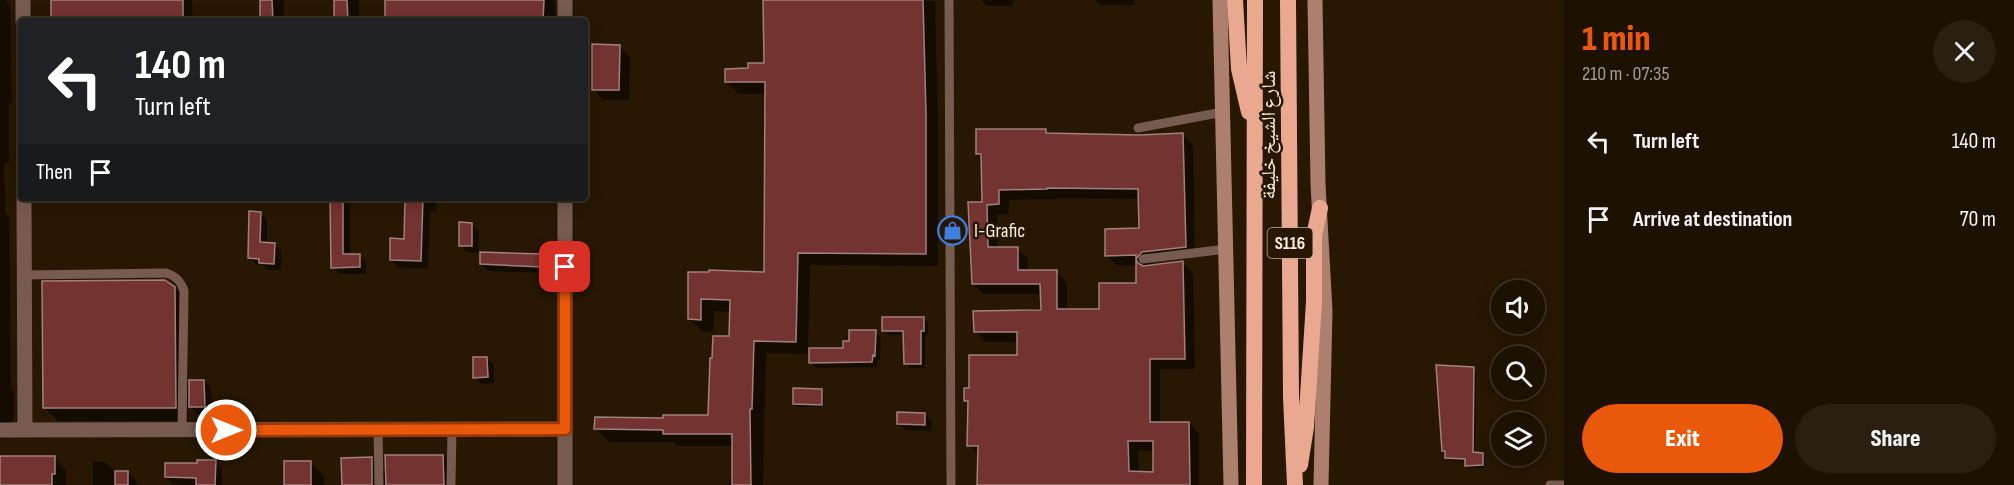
<!DOCTYPE html>
<meta charset="utf-8">
<style>
:root{--surface:#1d1102;--page:#2a1f11;--text:#f1f3f6;--muted:#a09d99;--line:#3b3124;--accent:#ea580c}
body{margin:0;font-family:"Sofia Sans Condensed","Noto Naskh Arabic",sans-serif;background:var(--page);color:var(--text);height:100vh;display:flex;flex-direction:column;font-size:22px;white-space:nowrap}
*{box-sizing:border-box;margin:0}
p{font-size:20px;color:var(--muted)}
.icon{flex:none;width:33px;height:33px;fill:none;stroke:currentColor;stroke-width:2;stroke-linecap:round;stroke-linejoin:round}
.map{position:relative;flex:1;overflow:hidden}
.details{display:flex;flex-direction:column;background:var(--surface);width:450px}
.details>*{flex:none}
.guide{position:absolute;left:18px;top:18px;width:570px;height:183px;border-radius:6px;box-shadow:0 3px 15px #0003,0 0 0 2px var(--line);background:#202124;color:#fff;overflow:hidden}
.controls{position:absolute;left:1491px;top:280px;display:grid;gap:12px}
.controls a{display:grid;place-items:center;width:54px;height:54px;border-radius:50%;background:var(--surface);box-shadow:0 3px 15px #0003,0 0 0 2px var(--line);font-size:30px}
.pin{position:absolute;display:grid;place-items:center;width:51px;height:51px;color:#fff;margin:-26px;border-radius:12px;box-shadow:0 3px 9px #0006}
.me{position:absolute;width:66px;margin:-33px;rotate:90deg;stroke-linejoin:round;filter:drop-shadow(0 0 4px #0008)}
.turn{display:flex;align-items:center;gap:21px;height:126px;padding:0 18px;font-size:27px}
.turn .icon{width:78px;height:78px;stroke-width:2.5}
.turn b{display:block;font-size:42px;line-height:51px}
.then{display:flex;align-items:center;height:57px;padding:0 18px;background:#0003;gap:12px;font-size:22px}
.round{display:grid;place-items:center;flex:none;width:63px;height:63px;border-radius:32px;background:var(--page)}
.headline{display:flex;align-items:center;justify-content:space-between;height:102px;padding:0 18px}
h1{font-size:36px;font-weight:800;line-height:45px;color:var(--accent)}
.action{display:flex;gap:12px;margin-top:auto;padding:12px 18px}
.action a{flex:1;height:69px;border-radius:36px;background:var(--accent);color:#fff;font-size:24px;font-weight:800;line-height:69px;text-align:center}
.action a+a{background:var(--page);color:var(--text)}
ul{padding:0;list-style:none}
li{display:flex;align-items:center;gap:18px;height:78px;padding:0 18px}
li div{flex:1}
li b{display:block;font-size:22px}
li em{font-style:normal}
main{display:flex;flex:1;min-height:0}
.map>svg:first-child{display:block}
.shadow{fill:#0007;fill-rule:evenodd}
.building{fill:#733331;stroke:#a1807d;stroke-width:1.5;fill-rule:evenodd}
.lines{fill:none;stroke-linecap:round;stroke-linejoin:round}
.service{stroke:#785b50;stroke-width:9}
.minor{stroke:#785b50;stroke-width:15}
.secondary{stroke:#ad7f6f;stroke-width:15}
.trunk{stroke:#eaa890;stroke-width:16}
.route-casing{stroke:#983908;stroke-width:15}
.route{stroke:#ea580c;stroke-width:10}
.labels{text-anchor:middle;stroke-width:5;stroke-linejoin:round;paint-order:stroke}
.shield{fill:#271703;stroke:#bbae9f;stroke-width:1.5}
.shield-label{font-size:18px;font-weight:bold;fill:#faefe2}
.street-label{font-size:20px;fill:#faefe2;stroke:#271703}
.poi-label{font-size:20px;fill:#faefe2;stroke:#271703;text-anchor:start}
</style>
<main>
<div class="map">
<svg width="1564" height="485" viewBox="0 0 1564 485">
<rect width="100%" height="100%" fill="#271703"/>
<path class="shadow" d="M0 0H5L10 5 12 103H9V163H4L5 213 9 217 11 387 14 390V420L8 425H0Z
M53 0H192L193 21H53Z
M261 0H284V21H262Z
M335 0H359V21H335Z
M386 0H555V21H386Z
M764 0 935 1 938 127V266L810 265 808 349H845L850 342 875 332 881 338 880 360H878L877 367 816 368 811 362V354L766 353 763 485H729V479H733V446H677L673 442H609L596 429 665 419 710 416 730 338 731 312 714 311 713 332 702 331 689 319 690 273H766V94H739L726 82 750 70 766 64Z
M981 0H1013V6H987Z
M1095 0H1134L1135 5H1100Z
M619 46 630 57 629 100H604L593 89Z
M1046 131 1049 134 1139 136 1182 134 1193 145 1195 257 1152 262 1149 267 1183 263 1193 273 1195 369H1160V423H1189L1199 434V485H979V456L969 445 970 404 965 400 970 389 1018 357V342H986L975 331 1042 311V294H983L973 283 983 204V159L977 154ZM1057 198 1140 199V230L1107 255 1117 266 1137 265V284L1101 310 1067 311V282L1056 272H1028V259L1017 249H998L997 214H1009V200L1057 199ZM1138 451H1155V473H1139Z
M332 198H350V256H359L366 263V274H340L333 267Z
M402 198H437L436 212 430 211 428 269 399 268 391 260 405 240 407 207 402 202Z
M260 213 267 220V244H274L281 251V270H268L263 265 256 264 249 258Z
M472 224 479 231 478 253 467 252 460 245Z
M541 256 548 263 547 273 488 271 481 264Z
M172 285 188 302V382L204 381 211 388 212 413 197 414 188 404V421H58L44 407Z
M923 318 928 323V335H925V368H910L905 363V335H889L884 330Z
M487 358 494 365V383L482 384 475 377Z
M1473 369 1476 372 1475 454H1482L1485 457V468H1470L1467 462 1449 460 1443 451Z
M821 390 824 393V407H797L794 404Z
M925 414 932 421 931 431 906 430 899 424Z
M443 456 456 469V485H343L371 458 387 474Z
M0 458H54L66 470V485H0Z
M93 461 105 462 116 472H127L137 482V485H93Z
M215 462 222 469V485H181L173 484 166 477 198 465Z
M311 463 324 476V485H285Z"/>
<path class="building" d="M51 0H183V21H51Z
M260 0H272L273 21H260Z
M334 0H347L348 21H334Z
M385 0H544L543 21H385Z
M763 0H923L926 113V254L798 253 796 342 754 341 752 409H750L751 485H732V434H663V430L594 429 595 417 663 418V415H708L710 358H712L713 336H729L730 300 701 299V320L688 319V272H709V270L764 272 765 82H725V69L748 68V63H764Z
M592 44 620 45 619 90H592Z
M976 129H1046V133L1139 135 1183 133 1186 247 1142 252 1136 259 1138 263 1143 266 1183 261 1185 359H1150V422H1189L1190 485H977L978 446H967L968 401H964V388H969V355H1017V332H974L973 311 1041 310 1040 284H972L968 202H982L981 154H976ZM1047 188 1138 189 1139 228 1105 229V256L1136 255V283H1099V309H1057V270H1018V247H988L987 205 999 204V190L1047 189ZM1128 441H1153V472L1129 471Z
M330 198H343V254H360V267L331 268Z
M405 198H423L421 261 390 260V238L404 239Z
M249 211 261 212 260 242 275 243 274 264 259 263V259L248 258Z
M459 222 472 223V246H459Z
M480 252 542 254 541 267 480 264Z
M165 280 175 287 176 408H43L42 281Z
M882 317H924V331H921V364H904L903 331H882Z
M849 330H876L875 356 873 355 872 362 809 363V348H843V341H849Z
M473 357H487L488 377 473 378Z
M1436 365 1474 367 1473 452 1483 453V465L1465 466V459L1445 458V451H1442Z
M189 380H204L205 407H189Z
M793 388 822 389V405L793 404Z
M897 412 925 413V425L897 424Z
M385 455H443L444 485H386Z
M0 456H55V474H52V485H0Z
M372 457V485H342L341 458Z
M197 460H216L215 485H196V478L165 477V463H197Z
M284 461H311V485H284Z
M115 471H128V485H115Z"/>
<g class="lines">
<path class="service" d="M949 0 951 485
M1138 128 1223 112
M1143 259 1227 249
M24 275 166 273C176 276 181 281 184 291L182 430
M378 429 379 485
M451 485 452 429
M1550 485H1564"/>
<path class="minor" d="M23 0V21
M565 21V0
M24 198 25 430
M565 198V485
M0 430 565 429"/>
<path class="secondary" d="M1220 0 1231 485
M1315 0 1318 184 1325 311 1321 485"/>
<path class="trunk" d="M1235 0 1239 69 1249 112
M1288 0 1291 397 1295 485
M1300 465 1306 427 1314 302V236L1320 208
M1254 485 1255 0"/>
</g>
<g class="lines">
<defs>
<path id="route" d="M226 430 565 429V267"/>
</defs>
<use href="#route" class="route-casing"/>
<use href="#route" class="route"/>
</g>
<defs>
<symbol id="shop-ring" viewBox="-11 -11 22 22"><circle r="9.5" fill="#271703" stroke="#3f7fe0" stroke-width="1.5"/><path d="M-5-2.5h2.3a2.7 3.5 0 0 1 5.4 0H5L5.5 6h-11ZM-1.5-2.5h3a1.5 2.3 0 0 0-3 0Z" fill="#3f7fe0"/></symbol>
</defs>
<g fill-rule="evenodd">
<use href="#shop-ring" x="936" y="214" width="33" height="33"/>
</g>
<g class="labels">
<rect class="shield" x="1267.5" y="228" width="45" height="30" rx="4.5"/>
<g class="shield-label">
<text x="1290" y="249">S116</text>
</g>
<g class="street-label">
<text transform="translate(1268 135) rotate(-90)" y="7">شارع الشيخ خليفة</text>
</g>
<g class="poi-label">
<text x="974" y="237">I-Grafic</text>
</g>
</g>
</svg>
<div class="controls">
<a><svg class="icon" aria-label="sound" viewBox="0 0 24 24"><path d="M4 9h4l5-4v14l-5-4H4zM17 9q2 3 0 6"/></svg></a>
<a><svg class="icon" aria-label="search" viewBox="0 0 24 24"><circle cx="10" cy="10" r="6"/><path d="M15 15l6 6"/></svg></a>
<a><svg class="icon" aria-label="layers" viewBox="0 0 24 24"><path d="M12 4l9 5-9 5-9-5zM3 14l9 5 9-5"/></svg></a>
</div>
<div class="pin" style="left:565px;top:267px;background:#d93025"><svg class="icon" aria-label="arrive" viewBox="0 0 24 24"><path d="M6 21V4h12l-3 4 3 4H6"/></svg></div>
<svg class="me" style="left:226px;top:430px" viewBox="-20 -20 40 40"><circle r="17" fill="#ea580c" stroke="#fff" stroke-width="3"/><path d="M0-11L8 9 0 5-8 9z" fill="#fff"/></svg>
<div class="guide">
<div class="turn"><svg class="icon" aria-label="left" viewBox="0 0 24 24"><path d="M17 20v-9H6M10 6l-5 5 5 5"/></svg><div><b>140 m</b>Turn left</div></div>
<div class="then">Then<svg class="icon" aria-label="arrive" viewBox="0 0 24 24"><path d="M6 21V4h12l-3 4 3 4H6"/></svg></div>
</div>
</div>
<section class="details">
<div class="headline"><div><h1>1 min</h1><p>210 m · 07:35</p></div><a class="round"><svg class="icon" aria-label="close" viewBox="0 0 24 24"><path d="M6 6l12 12M18 6L6 18"/></svg></a></div>
<ul>
<li><svg class="icon" aria-label="left" viewBox="0 0 24 24"><path d="M17 20v-9H6M10 6l-5 5 5 5"/></svg><div><b>Turn left</b></div><em>140 m</em></li>
<li><svg class="icon" aria-label="arrive" viewBox="0 0 24 24"><path d="M6 21V4h12l-3 4 3 4H6"/></svg><div><b>Arrive at destination</b></div><em>70 m</em></li>
</ul>
<div class="action"><a>Exit</a><a>Share</a></div>
</section>
</main>
